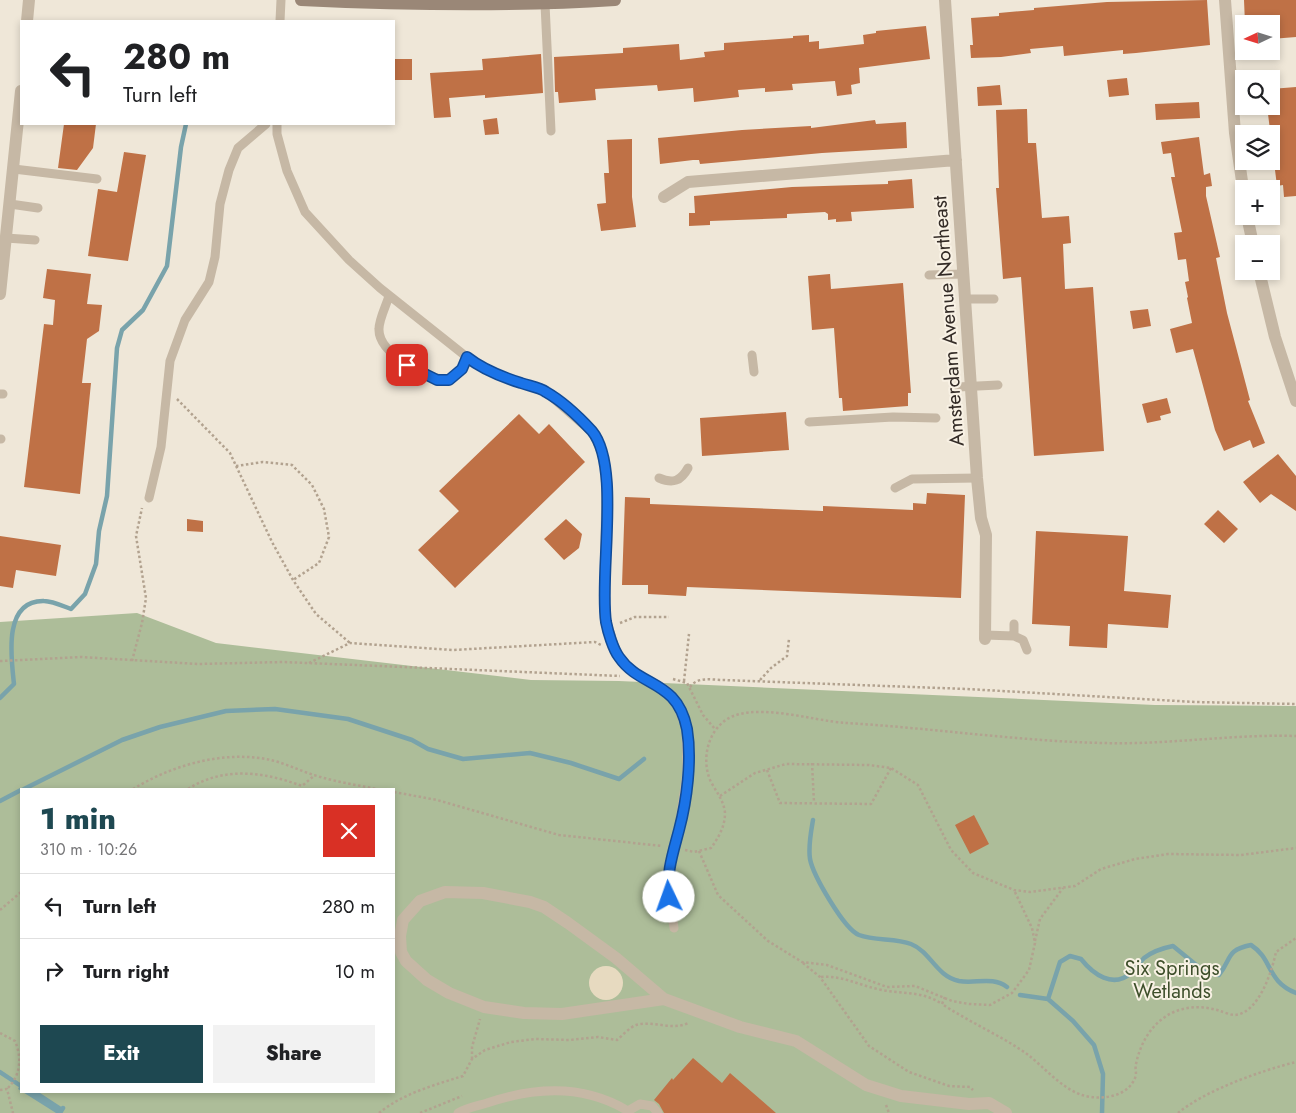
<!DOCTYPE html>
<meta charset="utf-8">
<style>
:root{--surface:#fff;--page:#f2f2f2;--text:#202124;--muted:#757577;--line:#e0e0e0;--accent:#1e4851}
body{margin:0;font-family:Jost,sans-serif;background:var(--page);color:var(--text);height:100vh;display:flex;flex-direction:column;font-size:19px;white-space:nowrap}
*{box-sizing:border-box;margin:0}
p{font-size:16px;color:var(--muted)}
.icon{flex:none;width:28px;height:28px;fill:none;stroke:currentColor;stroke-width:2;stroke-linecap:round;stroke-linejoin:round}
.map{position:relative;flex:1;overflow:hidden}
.panel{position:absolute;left:20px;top:788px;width:375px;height:305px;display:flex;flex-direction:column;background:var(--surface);border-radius:0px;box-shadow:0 2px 8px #0003}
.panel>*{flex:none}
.top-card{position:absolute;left:20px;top:20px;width:375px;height:105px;border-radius:0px;box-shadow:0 2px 8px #0003;background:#fff;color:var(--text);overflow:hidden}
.needle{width:32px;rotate:266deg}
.buttons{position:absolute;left:1235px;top:15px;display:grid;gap:10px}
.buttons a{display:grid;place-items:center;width:45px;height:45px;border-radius:0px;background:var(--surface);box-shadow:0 2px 8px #0003;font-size:25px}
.pin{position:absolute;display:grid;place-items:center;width:42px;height:42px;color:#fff;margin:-21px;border-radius:10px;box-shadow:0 2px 8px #0006}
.me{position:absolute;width:55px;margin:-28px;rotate:357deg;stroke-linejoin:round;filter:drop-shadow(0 0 4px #0008)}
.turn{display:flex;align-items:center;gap:18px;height:105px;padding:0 20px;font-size:22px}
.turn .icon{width:65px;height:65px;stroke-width:2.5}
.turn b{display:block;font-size:35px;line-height:42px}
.round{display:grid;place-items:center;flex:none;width:52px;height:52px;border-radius:0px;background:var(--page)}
.head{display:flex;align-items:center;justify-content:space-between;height:85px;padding:0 20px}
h1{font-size:30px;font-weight:800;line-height:38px;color:var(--accent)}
.cta{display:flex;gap:10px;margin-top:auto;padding:10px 20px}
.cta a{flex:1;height:58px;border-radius:0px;background:var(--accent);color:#fff;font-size:20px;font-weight:800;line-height:58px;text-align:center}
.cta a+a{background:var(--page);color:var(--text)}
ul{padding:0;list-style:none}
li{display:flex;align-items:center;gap:15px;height:65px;padding:0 20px;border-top:1px solid var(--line)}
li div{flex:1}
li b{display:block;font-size:19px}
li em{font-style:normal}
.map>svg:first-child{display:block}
.green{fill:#adbd99;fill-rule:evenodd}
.plaza{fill:#e7dac0}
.water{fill:#79a3ab}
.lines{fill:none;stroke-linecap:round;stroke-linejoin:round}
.stream{stroke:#79a3ab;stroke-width:4.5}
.building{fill:#bf7146}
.path{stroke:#b2a28f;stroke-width:2.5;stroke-dasharray:2.5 2.5;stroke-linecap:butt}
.lane{stroke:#c6b8a5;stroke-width:9}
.street{stroke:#c6b8a5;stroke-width:12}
.secondary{stroke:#9a8777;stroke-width:12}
.lane-bridge{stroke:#c6b8a5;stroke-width:9}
.route-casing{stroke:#114b97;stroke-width:12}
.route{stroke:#1a73e8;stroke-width:9}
.labels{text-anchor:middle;stroke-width:4;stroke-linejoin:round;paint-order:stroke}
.street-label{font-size:20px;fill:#332b26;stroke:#f8f1e4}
.park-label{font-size:20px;fill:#3e4f2b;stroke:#f8f1e4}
</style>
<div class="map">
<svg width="1296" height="1113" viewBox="0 0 1296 1113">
<rect width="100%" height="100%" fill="#efe7d8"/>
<path class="green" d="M137 613 216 643 531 680 619 681 1155 705 1296 706V1113H0V622ZM21 789H394V1091H21Z"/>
<path class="plaza" d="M589 983a17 17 0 1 1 34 0a17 17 0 1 1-34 0Z"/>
<path class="water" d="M21 1083V1091H37L63 1108 60 1113H56L18 1089Z"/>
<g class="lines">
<path class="stream" d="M0 698 14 684C11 657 3 600 44 601 52 601 63 606 71 609L85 594 96 564 99 531 107 496 117 348 122 330 143 310 167 266 181 147 186 124
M24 789 122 740 160 727 226 711 275 709 348 719 412 740 428 749 463 759 530 753 571 763 619 779 644 759
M0 801 21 790
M813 820C811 832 808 846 810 859 813 875 844 929 859 935 875 941 895 938 911 944 931 952 936 976 959 981 976 984 992 976 1007 987
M1020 995 1048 999 1073 1021 1094 1045 1103 1074 1102 1113
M1048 999 1060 962 1070 956 1081 959C1093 974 1113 989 1131 973 1136 969 1139 963 1144 958 1153 951 1163 948 1173 946L1206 973 1219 975C1232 958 1226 950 1251 945 1273 959 1266 981 1296 993
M0 1072 21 1086
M60 1113 63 1108"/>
</g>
<path class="building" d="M1207 0 1210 45 1136 53 1123 54V50L1064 56 1063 46 1030 49 1031 53 1001 57 971 58 970 45H973L971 18 999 16V13L1034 10V8L1107 2Z
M1244 0H1296V37L1271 39V24H1245Z
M926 26 930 59 859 68 860 83 851 85 852 94 837 96 835 81 792 84 793 90 765 92V88L738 90 739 97 694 102 693 88 658 91 657 85 595 89 596 100 559 103 558 92H555L554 57 623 53V48L679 44 680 60 705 57 704 52 724 50V43L793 38V36L809 35V42L819 41V49L864 44 863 35 876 33V31Z
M541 54 543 93 485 98V95L449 98 451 117 434 118 430 73 483 70 482 59Z
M394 59H412V80H394Z
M1127 78 1129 95 1109 97 1107 80Z
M1000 85 1002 105 978 106 977 87Z
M1296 87V196L1284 197 1283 185 1277 186 1267 106H1271V89Z
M1199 102 1200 118 1156 120 1155 104Z
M1027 109 1028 143H1036L1042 218 1069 216 1071 243 1063 244 1065 289 1093 287 1104 451 1034 456 1021 277 1003 279 996 188H999L996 110Z
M497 118 499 134 485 135 483 120Z
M875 120 876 124 906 122 907 148 822 153 700 164 699 160H693L660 164 658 138 742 130 811 126V128Z
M64 124H96L93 148 77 170 58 168Z
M1199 137 1204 175 1210 173 1212 186 1206 187V196L1220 257 1216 258 1227 313 1250 400 1248 401 1265 443 1253 448 1250 440 1224 451 1215 430 1193 349 1176 353 1170 329 1192 323 1187 298 1188 297 1185 282 1189 281 1186 259 1178 260 1174 233 1182 232 1171 177H1175L1171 153 1163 154 1161 142Z
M632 139V197L636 227 601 231 597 204 606 203 604 173H609L607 140Z
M124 152 146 155 128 261 88 256 98 189 117 192Z
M912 179 914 208 851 212 852 221 836 222V219L828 220V214L825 212 787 214V218L710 221V225L689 226V213H695L694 196 792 187 888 184V181Z
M47 269 91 274 87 304 102 305 99 331 87 339 82 383H91L80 494 24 487 44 324 53 325 55 300 43 298Z
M830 274 831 289 903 283 911 393H908V406L843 411 842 398H839L834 328 812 330 808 276Z
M1148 309 1151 326 1133 329 1130 311Z
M1167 398 1171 413 1160 416 1161 420 1147 423 1142 404Z
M786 412 789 450 702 456 700 418Z
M519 414 539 434 549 424 585 462 455 588 418 550 459 511 439 491Z
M1278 454 1296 476V511L1271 494 1260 503 1243 482Z
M927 493 965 495 961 598 687 587 686 596 648 594V585H622L625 497 650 498V504L823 511V506L913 510V503L926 504Z
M1218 510 1238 529 1224 543 1204 524Z
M187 519 203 521V532L187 531Z
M566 519 582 534 579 548 564 560 544 539Z
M1036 531 1128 536 1124 591 1171 595 1168 628 1108 624 1107 648 1069 646 1070 626 1032 624Z
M0 536 61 545 56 576 16 570 13 588 0 586Z
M974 815 989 844 970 854 955 825Z
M693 1058 722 1083 730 1073 776 1113H664L659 1104 654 1100 672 1078 673 1080Z"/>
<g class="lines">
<path class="path" d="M177 399 230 453 272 542 293 580 316 614 350 643
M236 466 263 462 292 465 312 485 324 509 329 537 319 563 293 580
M620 623 635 617H669
M0 661 81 657 198 664 283 662 620 676
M132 661 142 623 146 598 136 536 142 508
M309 663 350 643 453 650 595 642 601 645
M673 679 687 683 703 715 715 729
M760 680 771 668 787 656 789 639
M684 681 689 634
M690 687C698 676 712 680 723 680L967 689 1195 702 1296 704
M812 763 814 802
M767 770 780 803 871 804 891 768
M133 789C171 766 220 751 266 759 283 762 300 771 317 776 337 782 357 785 377 789
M188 789C224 766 265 772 302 786L315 775
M394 792 437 800 559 835 662 846
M720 796 755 773 786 764 869 765 891 768 918 785 951 850 973 873 1014 890 1030 892 1075 886 1101 869 1135 859 1168 854 1241 855 1296 848
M685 850 694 852 711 848C719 837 725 826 725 813 724 801 717 793 711 782 702 763 706 737 722 723 748 699 812 721 846 723 932 728 1017 741 1103 743 1168 745 1231 734 1296 736
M699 851 718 895 768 941 802 962 827 965 887 987 915 986 952 1001 969 1004 990 1005 1012 993 1029 970 1035 943 1032 928 1014 890
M0 910 21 892
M1035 941 1040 919 1063 888
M803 963 820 977 869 1046 909 1072 949 1086 970 1087 973 1090
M821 977C843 975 860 986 882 990 903 994 923 991 942 1004
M945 997 942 1004C969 1022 1000 1035 1027 1054 1044 1067 1061 1088 1082 1095 1101 1101 1130 1097 1136 1075 1136 1071 1135 1067 1136 1064 1141 1039 1157 1015 1183 1009 1195 1006 1208 1007 1220 1011 1224 1012 1230 1015 1235 1015 1259 1013 1272 971 1276 952L1296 938
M0 1033 15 1041C22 1058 21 1075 7 1089
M472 1059V1047L480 1019
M0 1090 7 1089 13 1113
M886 1105 889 1113
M379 1113C402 1094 434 1085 463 1076L472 1059 485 1050 511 1042 535 1039 570 1040 598 1037 617 1040C622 1036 630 1027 636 1025 653 1020 672 1031 688 1023
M420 1113 462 1096
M1178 1113C1206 1090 1260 1071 1296 1062"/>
<path class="lane" d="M545 4 551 131
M280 21 281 0
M277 124V134L287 171 305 212 349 260 380 288 473 362 503 377 545 391 593 433 604 459 606 485 604 594 607 623 618 657 635 673 667 690 678 707 686 728 687 772 679 829
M14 169 97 179
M10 204 38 208
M6 238 35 240
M929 275 963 274
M389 296C386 306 379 319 379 329 378 354 428 379 449 380L462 369 467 357
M965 299H994
M752 355 754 372
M958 387 998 385
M0 394H3
M809 422 893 417 936 418
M0 439H1
M659 478C673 484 681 481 688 468
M895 488 912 479 977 478
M149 498 161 447 170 361 185 320 209 282 215 257 220 204 229 170 238 148 266 124
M985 635 1014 636V624
M1014 636 1023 640 1027 650
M669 865 667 881 674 928
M628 1111 640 1104 652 1106 658 1113
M458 1113C466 1108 477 1106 487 1103 534 1087 584 1084 628 1111"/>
<path class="street" d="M945 0 977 478 981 518 986 535 985 639
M1225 0 1235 133 1244 195
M27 21 29 0
M664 197 688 182 956 160
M1247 216 1253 244
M1259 271 1275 337 1296 401
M0 294 21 91
M664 999 562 1014 524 1013 484 1007 449 993 427 980 406 961 401 952 400 936 403 920 420 901 445 892 483 893 530 902 544 907 568 923 616 958 664 999 740 1027 796 1041 866 1085 901 1096 969 1104 989 1103 1006 1113"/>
<path class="secondary" d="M301 0C406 5 509 7 615 0"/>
<path class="lane-bridge" d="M669 865 679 829"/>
</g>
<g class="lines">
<defs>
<path id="route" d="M407 365 437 380H449L462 369 467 357C482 369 502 377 521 383 529 386 539 387 546 392 562 401 579 417 592 431 621 466 599 574 606 622 608 632 613 649 619 657 640 688 677 679 687 729 692 760 687 800 679 830 673 853 666 873 669 897"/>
</defs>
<use href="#route" class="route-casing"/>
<use href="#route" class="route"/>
</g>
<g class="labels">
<g class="street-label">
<text transform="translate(948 321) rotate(-94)" y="7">Amsterdam Avenue Northeast</text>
</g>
<g class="park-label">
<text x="1172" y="975">Six Springs<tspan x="1172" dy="23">Wetlands</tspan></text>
</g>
</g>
</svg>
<div class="buttons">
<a><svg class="needle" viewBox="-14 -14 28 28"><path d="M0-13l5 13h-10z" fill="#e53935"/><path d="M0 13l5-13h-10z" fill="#757577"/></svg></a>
<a><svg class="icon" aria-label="search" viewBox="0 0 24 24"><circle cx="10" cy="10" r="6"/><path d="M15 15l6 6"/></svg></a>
<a><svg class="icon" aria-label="layers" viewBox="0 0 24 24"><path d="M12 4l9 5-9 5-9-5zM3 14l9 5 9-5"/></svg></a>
<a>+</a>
<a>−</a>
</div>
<div class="pin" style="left:407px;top:365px;background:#d93025"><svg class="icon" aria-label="arrive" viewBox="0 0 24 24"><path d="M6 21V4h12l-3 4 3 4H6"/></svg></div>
<svg class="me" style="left:669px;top:897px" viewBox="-20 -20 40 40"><circle r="19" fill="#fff"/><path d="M0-13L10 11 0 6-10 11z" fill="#1a73e8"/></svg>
<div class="top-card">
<div class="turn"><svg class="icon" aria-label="left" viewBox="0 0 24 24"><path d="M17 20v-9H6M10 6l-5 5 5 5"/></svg><div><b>280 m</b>Turn left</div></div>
</div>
<section class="panel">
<div class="head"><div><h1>1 min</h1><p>310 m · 10:26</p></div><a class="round" style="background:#d93025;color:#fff"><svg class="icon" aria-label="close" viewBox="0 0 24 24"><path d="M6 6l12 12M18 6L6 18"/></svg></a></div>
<ul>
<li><svg class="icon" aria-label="left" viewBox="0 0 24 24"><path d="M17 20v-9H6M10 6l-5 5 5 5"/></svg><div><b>Turn left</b></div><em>280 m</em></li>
<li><svg class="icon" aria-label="right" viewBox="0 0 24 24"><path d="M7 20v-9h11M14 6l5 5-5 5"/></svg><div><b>Turn right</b></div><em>10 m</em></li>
</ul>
<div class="cta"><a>Exit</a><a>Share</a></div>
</section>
</div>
